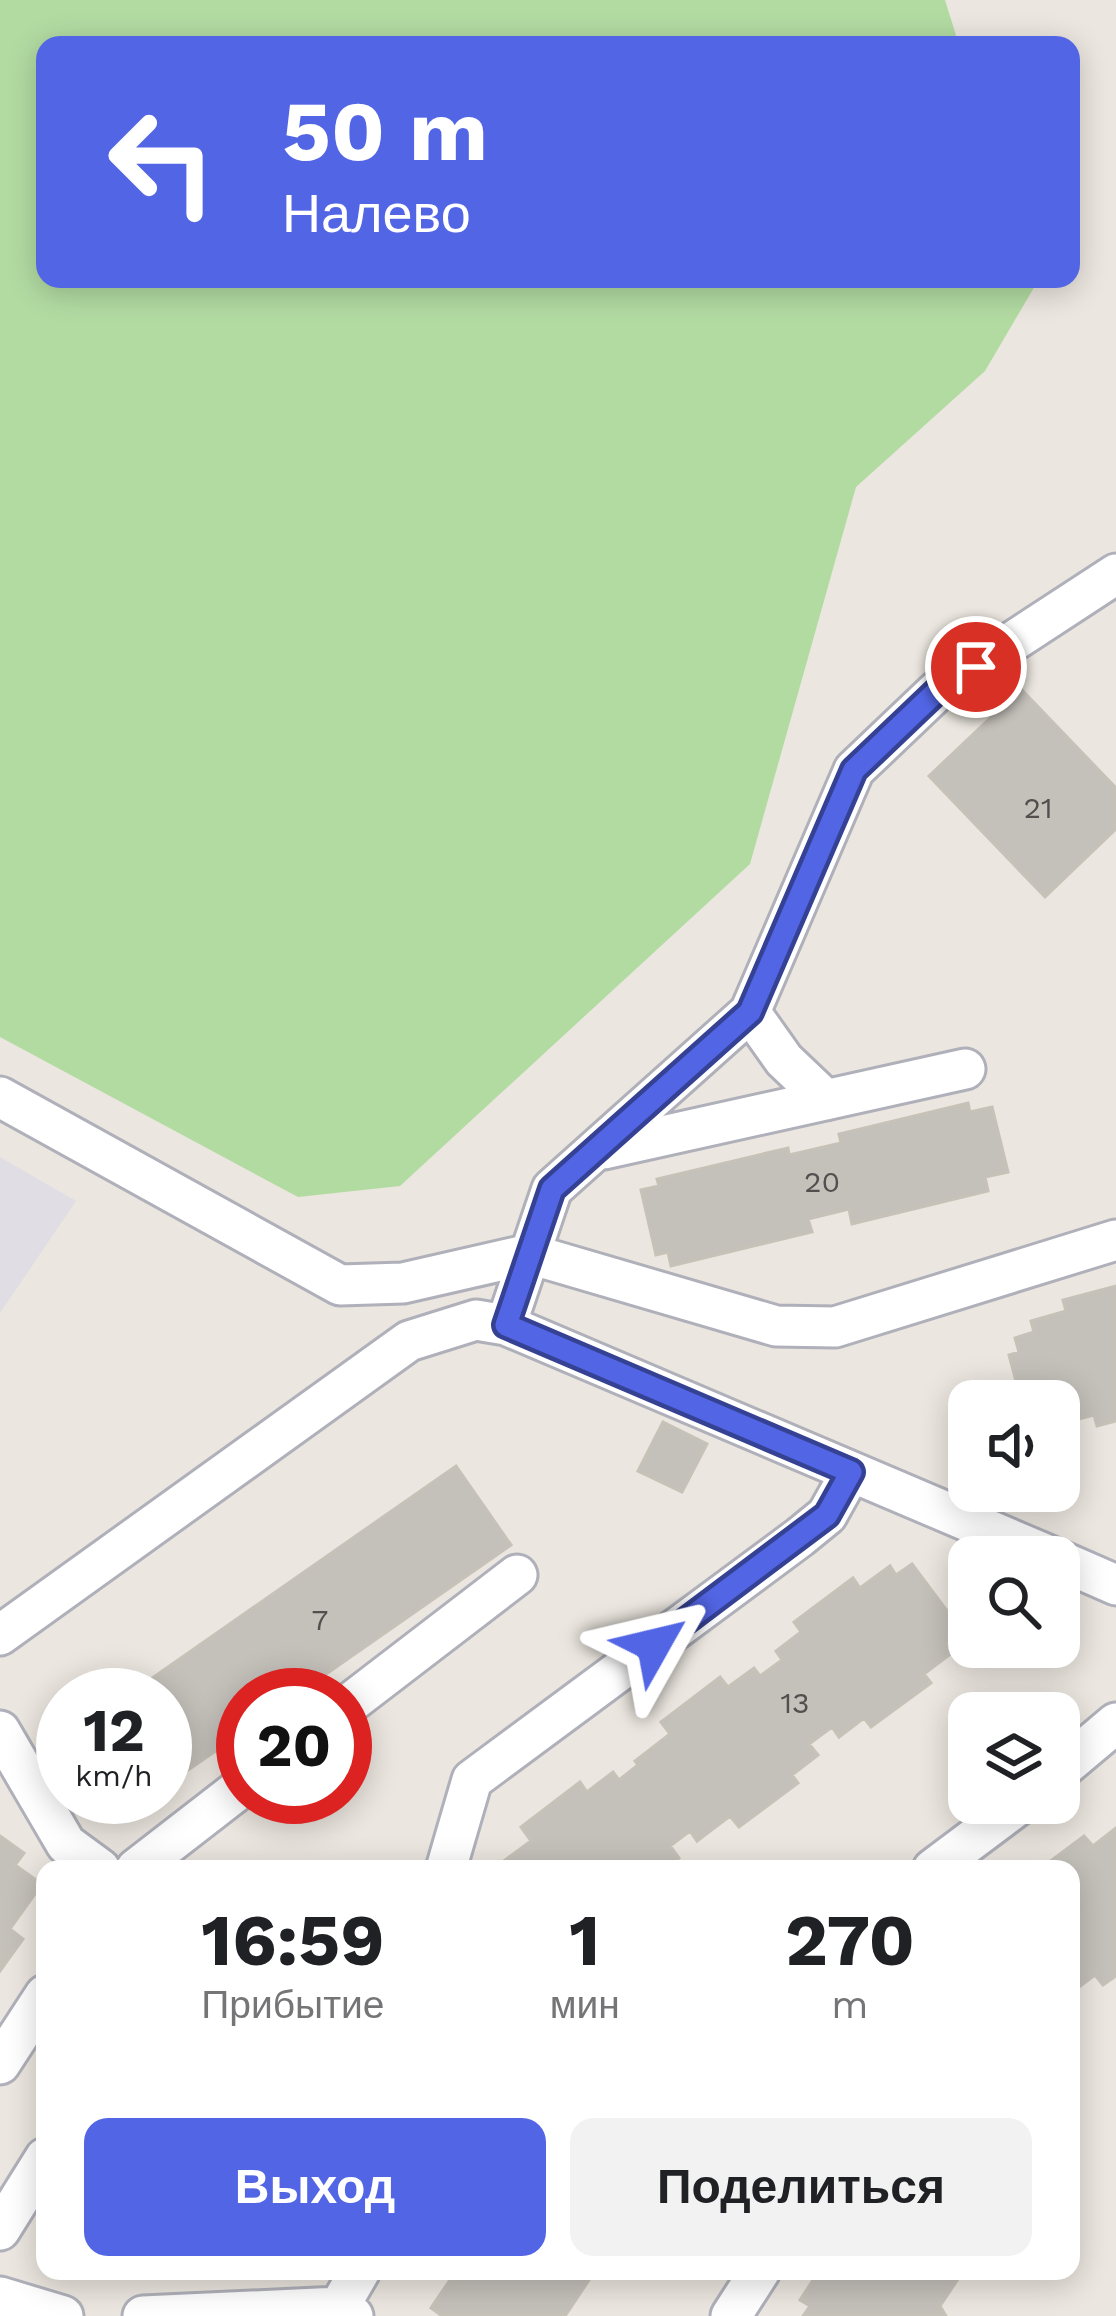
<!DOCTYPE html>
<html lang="ru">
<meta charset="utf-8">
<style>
:root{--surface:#fff;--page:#f2f2f2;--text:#202124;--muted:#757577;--accent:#5265e4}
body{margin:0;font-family:"Work Sans",sans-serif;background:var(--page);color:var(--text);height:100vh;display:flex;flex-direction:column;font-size:45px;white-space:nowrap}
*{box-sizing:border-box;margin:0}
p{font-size:39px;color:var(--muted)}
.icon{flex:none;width:66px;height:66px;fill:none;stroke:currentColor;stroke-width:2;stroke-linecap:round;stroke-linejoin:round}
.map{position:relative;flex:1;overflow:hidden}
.side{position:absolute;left:36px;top:1860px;width:1044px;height:420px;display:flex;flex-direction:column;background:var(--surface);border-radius:24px;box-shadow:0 6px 30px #0003}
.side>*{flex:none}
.banner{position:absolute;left:36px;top:36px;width:1044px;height:252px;border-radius:24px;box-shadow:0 6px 30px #0003;background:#5265e4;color:#fff;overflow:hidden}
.fabs{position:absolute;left:948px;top:1380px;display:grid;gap:24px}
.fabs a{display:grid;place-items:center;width:132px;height:132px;border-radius:24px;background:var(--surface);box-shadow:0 6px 30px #0003;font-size:60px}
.speed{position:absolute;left:36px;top:1668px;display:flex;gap:24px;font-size:60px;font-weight:700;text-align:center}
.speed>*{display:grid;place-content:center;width:156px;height:156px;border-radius:50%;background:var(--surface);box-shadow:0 6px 30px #0003;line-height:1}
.speed small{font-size:30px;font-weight:400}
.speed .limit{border:18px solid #d22;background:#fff;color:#111}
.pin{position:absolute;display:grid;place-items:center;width:102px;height:102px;color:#fff;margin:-51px;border:6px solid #fff;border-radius:50%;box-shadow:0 3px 12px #0007}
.me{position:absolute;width:132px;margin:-66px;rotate:53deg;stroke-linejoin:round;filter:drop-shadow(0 0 9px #0008)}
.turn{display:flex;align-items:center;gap:42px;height:252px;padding:0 48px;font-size:54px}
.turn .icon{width:156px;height:156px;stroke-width:2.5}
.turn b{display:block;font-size:84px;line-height:102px}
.eta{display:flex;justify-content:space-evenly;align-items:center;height:204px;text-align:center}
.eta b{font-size:72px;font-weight:700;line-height:84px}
.cta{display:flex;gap:24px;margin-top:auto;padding:24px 48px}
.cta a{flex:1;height:138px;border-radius:24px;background:var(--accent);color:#fff;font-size:48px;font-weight:700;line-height:138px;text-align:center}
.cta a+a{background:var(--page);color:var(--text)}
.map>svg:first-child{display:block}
.industrial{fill:#e0dee4}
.green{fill:#b2dba2}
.building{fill:#c4c0ba;stroke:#c6c2b8;stroke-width:3}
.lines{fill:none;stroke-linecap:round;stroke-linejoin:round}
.minor-casing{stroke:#afb0b9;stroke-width:45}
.minor{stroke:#fff;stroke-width:39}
.route-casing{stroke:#354294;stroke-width:30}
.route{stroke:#5265e4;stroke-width:21}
.labels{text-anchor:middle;stroke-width:10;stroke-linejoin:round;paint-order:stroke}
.number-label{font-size:30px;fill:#51504f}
</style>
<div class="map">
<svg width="1116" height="2316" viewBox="0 0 1116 2316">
<rect width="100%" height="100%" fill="#ebe6df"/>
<path class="industrial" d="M0 1157 76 1201 0 1313Z"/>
<path class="green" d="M0 0H945L959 45H45V279H1039L985 371 856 487 750 864 400 1186 298 1197 0 1037Z"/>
<path class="building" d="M1021 689 1116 788V829L1045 897 929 776Z
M968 1103 970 1112 992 1107 1008 1172 985 1177 988 1191 852 1224 849 1209 808 1219 812 1232 671 1266 668 1252 656 1255 641 1190 659 1186 657 1179 788 1148 789 1155 841 1143 839 1134Z
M1116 1286V1421L1097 1426 1094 1415 1059 1424V1401L1020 1396 1009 1355 1019 1352 1015 1338 1034 1332 1031 1321 1066 1311 1063 1300Z
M663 1422 707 1444 682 1492 638 1471Z
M456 1466 511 1545 296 1695H243V1732L165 1786V1695H128Z
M912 1564 962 1631 946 1643 953 1652 924 1674 931 1683 871 1727 864 1718 839 1737 832 1727 809 1744 818 1755 792 1775 798 1783 739 1827 730 1816 697 1841 690 1831 670 1846 679 1858 665 1869H493L531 1841 521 1827 580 1782 587 1792 613 1772 619 1780 638 1765 635 1761 670 1734 661 1722 720 1677 728 1687 754 1668 760 1676 782 1660 776 1651 801 1632 794 1622 853 1578 860 1588 890 1566 896 1575Z
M103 1797H150L118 1819Z
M1116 1828V1976L1103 1985 1095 1975 1071 1993V1869H1040L1084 1836 1093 1846Z
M0 1836 24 1853 15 1865 42 1884 10 1929 23 1939 0 1971Z
M456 2271H595L565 2316H442L431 2308Z
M819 2271H953L960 2276 940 2306 946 2316H803L810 2306 800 2300Z"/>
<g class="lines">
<defs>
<path id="minor" d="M750 1012 784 1060 826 1100
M0 1097 340 1285 403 1283 530 1254 776 1326 835 1327 1116 1240
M604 1149 965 1069
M506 1325 552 1189 750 1012 854 770 937 691 1116 574
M1059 1560 1116 1585
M0 1635 409 1341 476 1320 506 1325 1052 1557
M345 1707 517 1575
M0 1731 66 1844 100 1869
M1059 1771 1116 1723
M136 1869 243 1786
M446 1869 472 1780 800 1537 827 1515 851 1472
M933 1869 1021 1803
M0 2064 45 1995
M0 2230 45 2158
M0 2297 63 2316
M339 2307 360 2271
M143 2316 339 2307 353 2316
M731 2316 760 2271"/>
</defs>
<use href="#minor" class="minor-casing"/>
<use href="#minor" class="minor"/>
</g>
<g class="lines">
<defs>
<path id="route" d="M654 1645 827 1515 851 1472 506 1325 552 1189 750 1012 854 770 937 691 976 667"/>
</defs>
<use href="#route" class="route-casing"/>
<use href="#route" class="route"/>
</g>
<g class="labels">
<g class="number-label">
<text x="1038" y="818">21</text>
<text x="822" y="1192">20</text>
<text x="320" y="1630">7</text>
<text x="795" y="1713">13</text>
</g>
</g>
</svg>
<div class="fabs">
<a><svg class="icon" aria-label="sound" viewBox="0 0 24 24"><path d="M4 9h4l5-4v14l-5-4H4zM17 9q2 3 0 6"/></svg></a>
<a><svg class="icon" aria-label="search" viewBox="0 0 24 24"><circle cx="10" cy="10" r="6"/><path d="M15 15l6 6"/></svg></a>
<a><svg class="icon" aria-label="layers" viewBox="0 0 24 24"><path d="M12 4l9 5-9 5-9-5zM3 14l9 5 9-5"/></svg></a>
</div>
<div class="speed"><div>12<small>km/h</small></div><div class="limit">20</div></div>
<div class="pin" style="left:976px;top:667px;background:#d93025"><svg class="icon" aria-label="arrive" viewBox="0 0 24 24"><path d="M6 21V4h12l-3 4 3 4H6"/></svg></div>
<svg class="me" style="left:654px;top:1645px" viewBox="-20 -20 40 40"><path d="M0-17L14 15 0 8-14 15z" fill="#5265e4" stroke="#fff" stroke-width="4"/></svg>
<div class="banner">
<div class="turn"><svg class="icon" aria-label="left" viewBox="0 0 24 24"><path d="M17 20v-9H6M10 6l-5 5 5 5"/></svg><div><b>50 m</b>Налево</div></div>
</div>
<section class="side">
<div class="eta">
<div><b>16:59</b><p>Прибытие</p></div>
<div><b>1</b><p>мин</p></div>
<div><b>270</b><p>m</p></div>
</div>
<div class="cta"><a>Выход</a><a>Поделиться</a></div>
</section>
</div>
